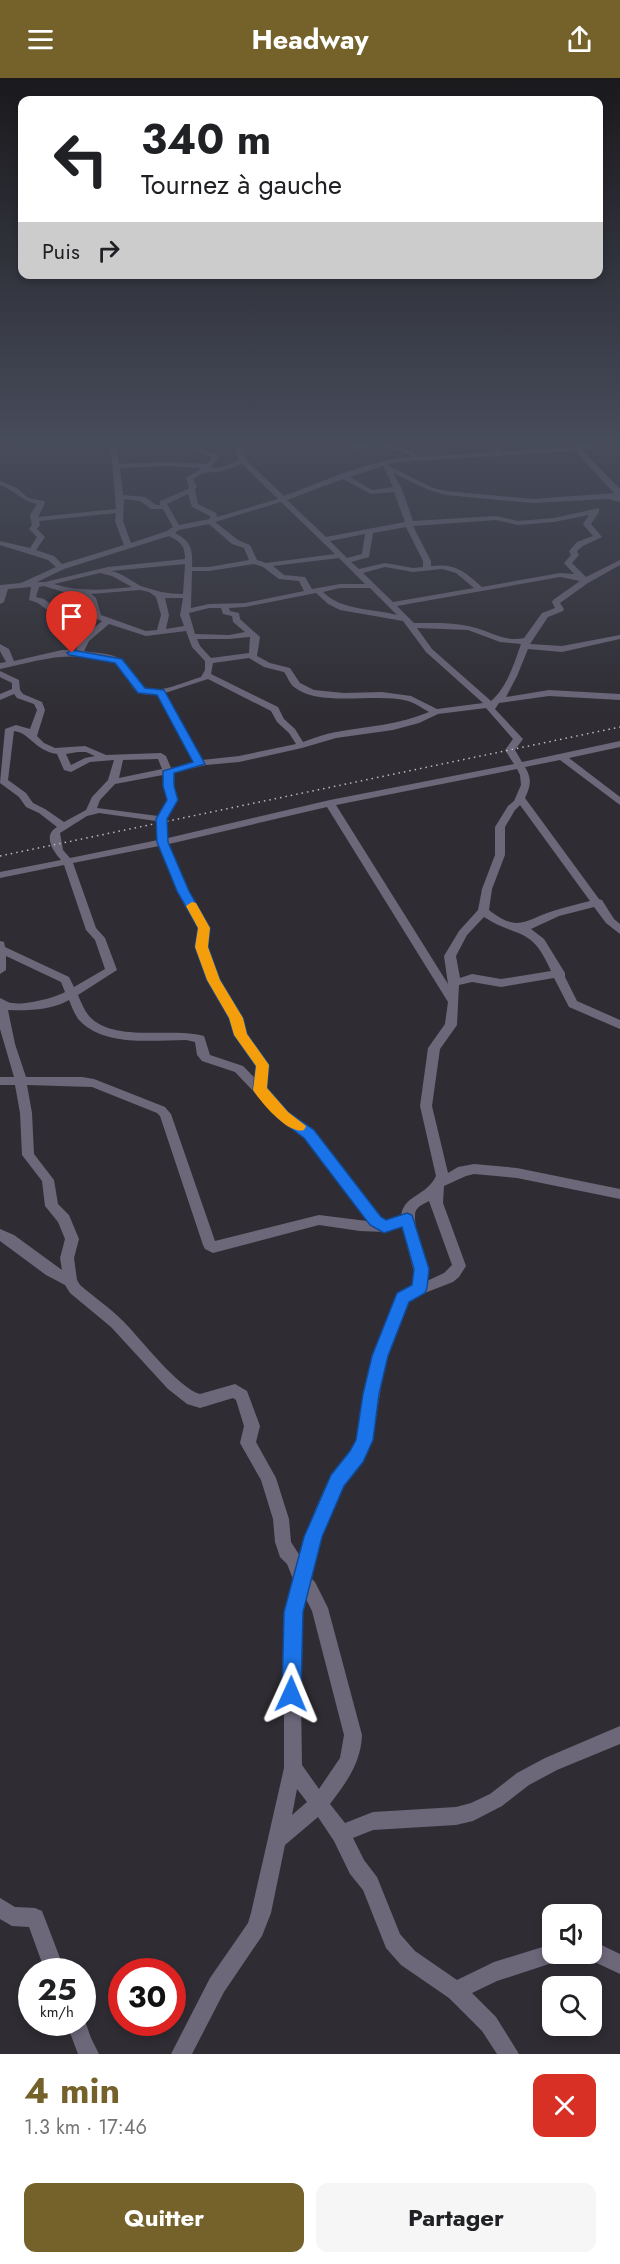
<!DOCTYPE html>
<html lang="fr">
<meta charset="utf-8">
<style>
:root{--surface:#fff;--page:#f6f6f6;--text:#202124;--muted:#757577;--accent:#75622b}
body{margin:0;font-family:Jost,sans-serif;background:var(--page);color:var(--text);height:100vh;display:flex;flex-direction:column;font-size:22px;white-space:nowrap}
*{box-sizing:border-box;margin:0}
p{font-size:20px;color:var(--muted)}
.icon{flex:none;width:33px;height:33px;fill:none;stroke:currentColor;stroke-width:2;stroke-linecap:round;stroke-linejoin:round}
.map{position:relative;height:1976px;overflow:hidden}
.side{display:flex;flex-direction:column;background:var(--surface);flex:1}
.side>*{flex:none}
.banner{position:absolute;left:18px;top:18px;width:585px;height:183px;border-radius:12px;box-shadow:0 3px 9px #0003;background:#fff;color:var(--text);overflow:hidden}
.controls{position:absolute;left:542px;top:1826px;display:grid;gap:12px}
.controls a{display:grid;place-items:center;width:60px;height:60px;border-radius:12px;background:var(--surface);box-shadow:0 3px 9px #0003;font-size:30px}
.speed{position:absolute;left:18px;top:1880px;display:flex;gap:12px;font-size:30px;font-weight:700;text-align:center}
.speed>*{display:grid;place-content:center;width:78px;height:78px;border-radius:50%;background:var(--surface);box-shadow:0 3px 9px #0003;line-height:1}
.speed small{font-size:15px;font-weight:400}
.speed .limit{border:9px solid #d22;background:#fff;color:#111}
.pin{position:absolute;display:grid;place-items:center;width:51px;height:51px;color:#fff;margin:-62px -26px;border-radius:50% 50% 50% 0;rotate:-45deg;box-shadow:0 0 6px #0007}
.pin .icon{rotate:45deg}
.me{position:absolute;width:66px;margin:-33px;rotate:1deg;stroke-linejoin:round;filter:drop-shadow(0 0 4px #0008)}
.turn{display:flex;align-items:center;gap:21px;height:126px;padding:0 24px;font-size:27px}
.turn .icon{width:78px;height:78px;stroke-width:2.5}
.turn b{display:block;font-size:42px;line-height:51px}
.then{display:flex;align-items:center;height:57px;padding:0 24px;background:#0003;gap:12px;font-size:22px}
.round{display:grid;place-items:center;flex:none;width:63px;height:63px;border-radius:12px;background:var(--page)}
.summary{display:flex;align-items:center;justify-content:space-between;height:102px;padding:0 24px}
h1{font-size:36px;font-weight:700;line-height:45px;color:var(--accent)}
.button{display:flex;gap:12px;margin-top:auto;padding:12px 24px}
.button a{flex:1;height:69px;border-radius:12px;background:var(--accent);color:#fff;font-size:24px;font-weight:700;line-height:69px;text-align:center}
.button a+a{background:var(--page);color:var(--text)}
header{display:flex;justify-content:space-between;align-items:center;height:78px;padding:0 24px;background:var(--accent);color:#fff;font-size:27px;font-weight:700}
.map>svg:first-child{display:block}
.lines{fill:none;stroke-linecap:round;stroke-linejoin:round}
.minor{fill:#6d677a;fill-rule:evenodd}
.major{fill:#ab9fc5;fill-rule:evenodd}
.rail{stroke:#bcbbc0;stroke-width:1.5;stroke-dasharray:1.5 4;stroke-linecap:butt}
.route{fill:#1a73e8;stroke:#114b97;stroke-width:1.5}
.slow{fill:#f59e0b}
</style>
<header><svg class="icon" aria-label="menu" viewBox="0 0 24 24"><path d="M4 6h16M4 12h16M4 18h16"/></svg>Headway<svg class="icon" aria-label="share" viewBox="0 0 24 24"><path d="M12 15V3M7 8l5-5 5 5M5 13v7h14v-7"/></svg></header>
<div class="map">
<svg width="620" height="1976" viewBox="0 0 620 1976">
<rect width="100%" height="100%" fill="#2f2d33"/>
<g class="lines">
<path class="minor" d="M110 362H116L119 386 167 384 207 386 212 379 192 372 183 362H189L196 370 218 377 219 378 210 390 222 389 239 382 232 362H238L239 365 266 362 265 363 241 368 246 382 284 418C322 404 371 381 412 379 404 372 385 369 374 369 362 370 351 376 345 362H351L355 367 372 366 370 362H376L378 365 411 372 419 379 496 374 486 362H492L502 374 600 366V362H612L606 364V368L582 372 620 411V424L608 421 533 425 446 417 429 412 393 395 402 411 413 443 496 438 518 443 554 440 599 430V434L591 446 602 459 583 468 577 473 579 477 572 485 586 499 620 482V487L588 505 560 525 564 531 563 533 548 539 530 566 562 568 620 557V561L562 574 528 571 517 598 506 619 549 612 620 616V622L549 618 499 625 495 631 523 661 515 672 522 684 620 663V669L569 680 620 719V727L560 682 525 689C532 701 531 707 525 720L599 821 602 822 614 841 620 846V856L606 845 594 829 559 838 531 851 544 861 565 895V899L577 923 620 942V951L569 929 554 900 501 909 472 904 459 907 457 947 440 971 432 1028 448 1095 458 1089 474 1086 517 1090 620 1111V1121L517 1100 474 1096 466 1098 444 1108 443 1125 466 1188 459 1199 453 1204 422 1216 409 1224 385 1286 372 1363 362 1383 343 1408 321 1459 310 1499 315 1504 328 1530 362 1657C361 1685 346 1705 330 1726L345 1745 373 1734 456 1729 471 1725 490 1716 517 1695 545 1680 620 1648V1666L557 1692 529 1707 502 1728 473 1743 456 1747 373 1752 353 1760 364 1782 377 1799 400 1856 415 1873 457 1902 494 1884 552 1866V1875H564L561 1882 497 1903 472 1915 496 1939 519 1976H497L482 1953 449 1920 401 1887 386 1870 363 1812 350 1796 334 1763 318 1739 285 1767 271 1835 262 1858 224 1914 192 1976H171L210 1900 248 1845 251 1835 284 1690V1555L289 1517 293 1501 287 1486 280 1479 275 1464 273 1441 261 1402 240 1365 244 1348 236 1322 233 1320 200 1330 187 1326 168 1311 111 1249 70 1215 65 1207 46 1197 0 1163V1151L14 1157 62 1192 60 1180 65 1161 58 1144 45 1128 42 1103 22 1077 20 1035 15 1007H0V999H14L0 951V920C3 921 5 923 8 924 20 929 55 920 65 914L61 904 6 878V892L0 896V863L4 864 5 869 69 899 74 909 105 891 95 862 86 852 64 787 0 800V794L61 782C52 772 43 757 57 749L39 735 26 729 19 719 0 705 5 651 16 647 30 651 37 632 34 626 17 620 14 616 0 622V616L12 611V605L0 599V593L19 602 20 612 23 616 42 624 45 632 37 658 44 665 55 670 85 668 106 677 161 675 166 678 171 690 194 684 157 617C121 619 136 595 114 584 110 582 104 582 100 581 61 574 37 583 0 591V585L6 584 0 573V566L9 571 14 583 62 572H76L82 560 102 543 94 540 92 533 55 538 38 525 29 522 31 509 8 511 4 524 0 526V507L21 505 56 489 48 482 0 467V463L30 470 37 459 29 451 32 447 30 437 37 426C21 423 15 412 0 407V403L17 410 28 420 44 423 45 425 38 439 116 431ZM575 373 614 415 533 421 446 413 433 410 387 387 397 384ZM242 386 278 421 217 439 216 435 198 426 195 412 197 408 193 401 203 395 223 393ZM167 388 202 390 186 400 189 408 188 411 160 423V427H156L145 419 123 417 120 390ZM383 388 393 409 372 412 350 399ZM343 401 371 416 394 414 405 444 326 459 287 422ZM188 416 192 429 210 438V441L179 447 167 426ZM124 421 140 423 151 431H163L173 449 167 453 131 465 123 443ZM281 424 335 476 266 485 257 482 250 467 238 462 215 444ZM116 435 115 443 124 467 62 486 54 478 36 472 45 459 37 451 40 447 39 443ZM589 437 583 446 593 458 577 464 569 473 571 477 564 485 574 496 560 495 482 509C464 493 456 485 431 488V483L413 448 496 442 518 447 554 444ZM209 446 232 466 244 470 249 482 209 489H192C193 472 191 463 175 455L179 452ZM406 449 423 483V489L413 490 385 485 359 491 351 484 369 479 373 455ZM365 456 362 476 347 480 330 463ZM169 458C181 464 185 468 185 481L108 489 45 504H37L64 491ZM339 480 365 506H340L312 511 305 499 284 497 273 488ZM185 486 183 516C167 516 156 513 141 508 131 503 122 495 111 493ZM254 486 263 489 279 501 299 503 304 513 245 525 209 526 191 530 192 493H209ZM385 489 413 494 442 491 456 495 474 510 393 524 363 495ZM100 495 112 498 132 509C105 512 79 514 54 506ZM560 499 580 503 553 522 552 524 555 530 542 535 524 560C504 565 487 551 468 548 450 544 432 545 414 545L397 528ZM44 508 70 516H81L88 521 90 528 60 533 44 521 36 519 39 509ZM340 510H370L397 537C372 530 342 533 323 514ZM140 512 149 514 156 519 161 537 157 552 146 553 101 537 96 520 91 516ZM316 515 328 526 340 532 403 543 426 574 483 625 437 631 411 618 382 614 344 615 314 612 300 605 290 590 270 585 257 578 260 559 240 541 239 535 230 533 229 530 245 529ZM165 520H183L180 537 184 548 166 551 169 537ZM209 530H221L223 536 232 538 233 544 245 554 229 557 195 556 189 535ZM109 546 146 558 186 553 192 569 205 583V592L201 599C188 603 159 615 147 612 140 611 130 586 120 581 112 575 94 575 84 573L89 563ZM417 550 468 552 500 564 521 566C514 586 507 609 491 623L432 571ZM250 559 249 575 211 580 200 568 197 561H229ZM249 580 264 589 284 594C287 598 290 606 294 609 320 630 377 614 408 623 415 625 422 630 429 634 399 647 368 648 336 654 325 656 314 660 303 664L295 651 284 641 278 629 211 596 213 585ZM208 601 271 633 277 644 289 655 296 666 239 678 202 682 165 615ZM486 630 513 661 505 672 514 686 330 722 168 760 166 741 177 722 172 695 206 687 239 684 302 670 336 660 393 652 419 645 438 636ZM14 653C29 654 35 673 57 676L64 692 71 694 90 684 114 682 108 702 92 719 86 732 64 744 45 731 33 725 26 715 8 702ZM78 674H86L95 678 85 680 71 687 66 676ZM158 681 162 691 119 700 123 682ZM517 691 520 697 521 707 514 723 508 728 495 749V777L482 811 478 832 459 853 444 878 448 906 336 727ZM163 697 167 722 158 738 97 730 100 722 115 706ZM520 727 590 823C578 826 565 829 553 833 525 842 518 855 489 832L492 811 505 777V749L515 732ZM327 729 448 924 445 946 428 970 420 1028 436 1098C426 1119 404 1116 401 1138L386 1143 380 1139 310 1050 288 1035 266 1012 269 987 246 956 242 940 219 902 206 869 209 850 188 813 169 766ZM99 735 156 743 158 762 70 780 63 772 60 755 87 738ZM159 768 178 813 199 850 196 869 207 902 230 940 234 957 257 988 255 1000 243 988 210 977 204 958C171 949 113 965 89 938 84 932 81 924 78 917L117 892 105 860 96 850 73 785ZM484 839C518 861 531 847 551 893L501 901 472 896 460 900 456 878 467 857ZM69 922C72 929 75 938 80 943 105 969 154 962 186 962L195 964 197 977 202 983 235 994 280 1041 302 1056 367 1143 319 1137 215 1163 171 1036 165 1029 94 1001 82 999H26L15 966 8 932C26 933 53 932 69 922ZM27 1007 92 1009 157 1035 160 1038 203 1167 205 1171 213 1175 319 1147 360 1153 385 1154 402 1148 413 1191V1208L398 1216 396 1220 371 1286 356 1363C350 1376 339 1385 332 1398 318 1420 307 1453 300 1478L291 1464 289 1441 276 1400 256 1364 260 1348 247 1313 235 1306 200 1316C178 1310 141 1261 123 1243 110 1230 94 1219 80 1207L77 1202 74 1180 79 1161 69 1137 58 1126 54 1102 34 1076 32 1035ZM429 1123 452 1187 444 1195 427 1203C427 1187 409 1139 417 1131 420 1127 426 1125 429 1123ZM305 1519 312 1533 344 1657 340 1680 319 1711 302 1687 300 1555ZM297 1711 307 1724 292 1737Z
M0 1820 15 1829 35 1830 42 1833 65 1893H45L29 1849 12 1848 0 1841Z
M591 1862 620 1876V1896L584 1879 582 1875H591Z
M83 1937 91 1960 99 1976H78L66 1944H82Z"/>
<path class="major" d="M0 362H53L49 364 0 366Z"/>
<path class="rail" d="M0 778 620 649"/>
</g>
<linearGradient id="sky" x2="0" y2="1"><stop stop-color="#1a191c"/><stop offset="0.57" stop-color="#474c5b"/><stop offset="1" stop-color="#474c5b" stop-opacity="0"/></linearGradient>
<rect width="620" height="638" fill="url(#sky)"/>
<path class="route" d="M72 572 122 581 145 610 164 612 205 686 174 695V708L178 722 167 741 168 764 189 813 210 850 208 869 220 902 243 940 247 956 269 987 267 1010 288 1034 314 1052 381 1139 386 1142 407 1135 412 1137 429 1191 427 1210 425 1215 409 1224 388 1278 379 1316 373 1362 363 1384 344 1408 322 1459 303 1534 301 1616 298 1622 291 1625 284 1622 282 1616 284 1534 304 1459 331 1397 350 1373 356 1362 363 1316 372 1278 395 1220 397 1215 412 1207 414 1191 402 1149 384 1155 370 1147 304 1060 279 1041 253 1012 256 988 234 957 229 940 207 902 195 869 198 850 177 813 157 764 156 741 167 722 163 708V693L193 684 157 617 138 615 115 585 69 577 67 575Z"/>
<path class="slow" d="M192 824 196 825 210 850 208 869 220 902 243 940 247 956 269 987 267 1010 288 1034 306 1048 304 1052C288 1057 261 1024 253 1012L256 988 234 957 229 940 207 902 195 869 198 850 186 828Z"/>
</svg>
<div class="controls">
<a><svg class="icon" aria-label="sound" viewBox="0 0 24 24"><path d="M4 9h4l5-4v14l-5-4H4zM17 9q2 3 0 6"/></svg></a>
<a><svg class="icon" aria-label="search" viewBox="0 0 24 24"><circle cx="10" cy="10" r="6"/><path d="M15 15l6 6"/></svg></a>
</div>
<div class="speed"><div>25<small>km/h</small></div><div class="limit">30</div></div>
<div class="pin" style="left:72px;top:575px;background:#d93025"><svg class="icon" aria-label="arrive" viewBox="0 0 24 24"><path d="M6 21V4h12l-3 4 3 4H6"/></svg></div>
<svg class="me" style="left:291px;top:1616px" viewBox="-20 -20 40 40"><path d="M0-17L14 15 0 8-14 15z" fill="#1a73e8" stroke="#fff" stroke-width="4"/></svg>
<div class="banner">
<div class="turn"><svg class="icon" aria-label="left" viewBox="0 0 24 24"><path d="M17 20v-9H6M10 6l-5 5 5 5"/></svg><div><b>340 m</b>Tournez à gauche</div></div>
<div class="then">Puis<svg class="icon" aria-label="right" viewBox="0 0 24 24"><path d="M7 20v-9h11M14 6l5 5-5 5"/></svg></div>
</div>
</div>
<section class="side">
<div class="summary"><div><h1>4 min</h1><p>1.3 km · 17:46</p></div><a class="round" style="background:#d93025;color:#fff"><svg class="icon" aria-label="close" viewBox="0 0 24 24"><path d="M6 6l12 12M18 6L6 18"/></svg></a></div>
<div class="button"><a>Quitter</a><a>Partager</a></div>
</section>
